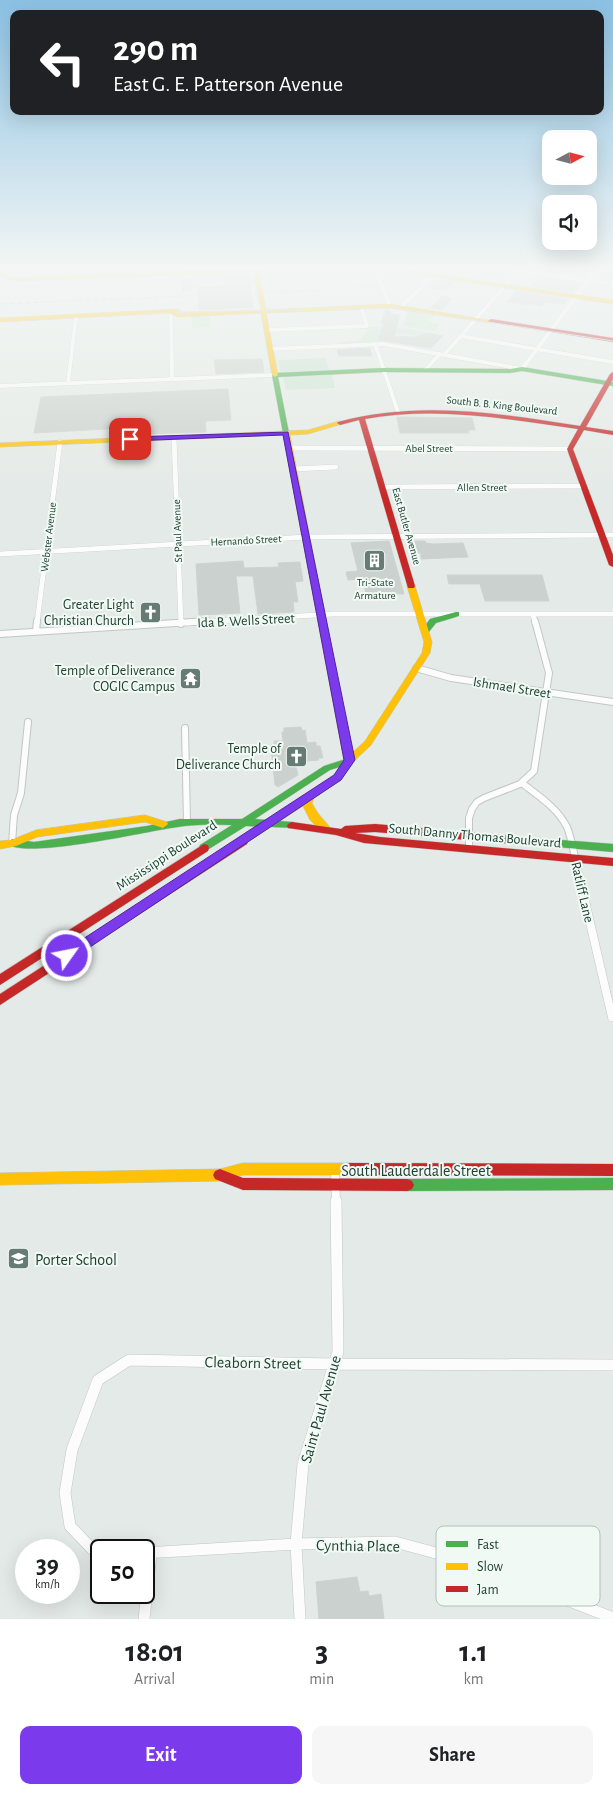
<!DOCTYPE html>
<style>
:root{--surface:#fff;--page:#f6f6f6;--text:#202124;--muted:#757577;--accent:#7c3aed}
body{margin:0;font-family:"Alegreya Sans",sans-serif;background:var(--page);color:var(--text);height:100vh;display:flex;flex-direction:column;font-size:19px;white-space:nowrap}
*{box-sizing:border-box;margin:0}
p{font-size:16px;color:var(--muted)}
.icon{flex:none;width:28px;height:28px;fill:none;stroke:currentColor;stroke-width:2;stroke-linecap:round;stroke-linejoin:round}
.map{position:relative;height:1619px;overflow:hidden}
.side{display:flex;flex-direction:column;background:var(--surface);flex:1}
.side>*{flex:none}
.hud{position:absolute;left:10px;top:10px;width:594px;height:105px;border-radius:10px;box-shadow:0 5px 20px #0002;background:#202124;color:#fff;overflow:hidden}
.needle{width:32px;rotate:83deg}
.tools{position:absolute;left:542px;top:130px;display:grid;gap:10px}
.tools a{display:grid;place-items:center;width:55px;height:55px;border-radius:10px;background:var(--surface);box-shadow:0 5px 20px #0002;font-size:25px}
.speed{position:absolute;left:15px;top:1539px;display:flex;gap:10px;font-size:25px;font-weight:700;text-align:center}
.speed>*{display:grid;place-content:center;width:65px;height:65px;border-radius:50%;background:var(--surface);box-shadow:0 5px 20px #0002;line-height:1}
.speed small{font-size:12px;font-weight:400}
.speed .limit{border:2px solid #111;border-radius:8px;background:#fff;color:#111}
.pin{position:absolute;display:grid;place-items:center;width:42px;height:42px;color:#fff;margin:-21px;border-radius:10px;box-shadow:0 2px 8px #0006}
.me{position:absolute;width:55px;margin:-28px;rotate:57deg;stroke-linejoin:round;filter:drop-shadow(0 0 4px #0008)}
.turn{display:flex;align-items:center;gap:18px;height:105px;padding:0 20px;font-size:22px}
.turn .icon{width:65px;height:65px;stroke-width:2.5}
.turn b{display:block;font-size:35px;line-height:42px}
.eta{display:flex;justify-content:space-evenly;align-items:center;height:85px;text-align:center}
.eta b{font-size:30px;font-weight:700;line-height:35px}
.primary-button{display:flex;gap:10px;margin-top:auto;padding:10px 20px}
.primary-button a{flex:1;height:58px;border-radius:10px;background:var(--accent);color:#fff;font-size:20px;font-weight:700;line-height:58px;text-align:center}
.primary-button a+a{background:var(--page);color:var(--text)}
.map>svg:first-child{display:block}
.green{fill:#cce4d2}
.building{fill:#cbd1ce;stroke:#cdd3d0}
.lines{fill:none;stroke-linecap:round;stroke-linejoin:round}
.street-far4-casing{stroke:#c1c7c4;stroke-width:4.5}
.street-far3-casing{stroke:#c1c7c4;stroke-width:5.5}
.street-far2-casing{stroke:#c1c7c4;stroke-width:8}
.street-far1-casing{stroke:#c1c7c4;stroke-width:9}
.street-casing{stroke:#c1c7c4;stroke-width:12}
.fast-casing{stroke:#bfc7c4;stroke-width:1}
.slow-casing{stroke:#bfc7c4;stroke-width:1}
.jam-casing{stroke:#bfc7c4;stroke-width:1}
.street-far4{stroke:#fbfcfb;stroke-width:4}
.street-far3{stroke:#fbfcfb;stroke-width:5}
.street-far2{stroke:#fbfcfb;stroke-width:6}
.street-far1{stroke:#fbfcfb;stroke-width:8}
.street{stroke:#fbfcfb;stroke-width:11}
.fast{fill:#4caf50;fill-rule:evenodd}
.slow{fill:#ffc107;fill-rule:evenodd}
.jam{fill:#c62828;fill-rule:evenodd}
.tram{stroke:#c6cbc9;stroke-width:1}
.rail{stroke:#c6cbc9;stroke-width:1;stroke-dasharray:5.5 3;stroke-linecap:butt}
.route{fill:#7c3aed;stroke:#51269a}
.labels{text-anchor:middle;stroke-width:4;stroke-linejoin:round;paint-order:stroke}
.far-street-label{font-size:11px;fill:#203f35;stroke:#f1f9f5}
.far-poi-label{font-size:11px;fill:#203f35;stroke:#f1f9f5}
.poi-label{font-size:14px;fill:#203f35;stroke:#f1f9f5;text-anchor:end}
.street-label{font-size:14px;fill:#203f35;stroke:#f1f9f5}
.near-street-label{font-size:16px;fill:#203f35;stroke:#f1f9f5}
.near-poi-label{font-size:16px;fill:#203f35;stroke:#f1f9f5;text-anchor:start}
.key{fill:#f1f9f5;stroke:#b2c1bb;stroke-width:1}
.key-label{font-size:14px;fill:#203f35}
</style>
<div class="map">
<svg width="613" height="1619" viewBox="0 0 613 1619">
<rect width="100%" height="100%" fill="#e4eae7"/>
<path class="green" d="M408 310 435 314 429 321 440 325 434 331 403 326Z
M210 315 211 327 192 328 191 316Z
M358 327 400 328 427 332 421 336 378 332 381 342 342 344 340 342 360 341 368 330Z
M325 358 329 370 282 372 280 371 278 360Z
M332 375 335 388 286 390 283 377Z"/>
<path class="building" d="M564 270H590L586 276 562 273Z
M249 274 253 307 199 310 197 287 225 286 224 275Z
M538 277 580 283 573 292 531 286Z
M182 279H191L192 290 182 291Z
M437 280 454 282 446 290 429 288Z
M516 291 568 299 564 304 545 302 542 306 507 302Z
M442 296 453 298 441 310 431 308Z
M385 310H389L391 314 400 315 394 336 416 337 427 333 443 336 431 348 379 340V337L384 323H381Z
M370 348 372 356H339L337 350Z
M262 359 264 372 216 374 214 360Z
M228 389 231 420 205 421 206 432 142 434V427L34 433 41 397Z
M397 417 472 418 475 430H468L469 433H400Z
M389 541 404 594H366L363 579 348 580 346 572 358 571 351 543Z
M407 541H425L426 543 433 544 463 543 468 557 421 559V553H411Z
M243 561 244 568 279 567 278 563 300 562 303 581 295 582 298 602H293L294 612 258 614 253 576H236L240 613 199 615 196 564Z
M447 575H542L549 601H485L480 584H449Z
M301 727 302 731 305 730 307 743 316 742V746H320L323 758H318L319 760 295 762 298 775 278 787 275 785 271 748H275L274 741H283L282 732H284V728Z
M357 1577 360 1592 368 1591 369 1596 381 1594 384 1619H319L316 1582Z"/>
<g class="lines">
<defs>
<path id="street-far4" d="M376 270 390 306
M514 270 613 284
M401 307 439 270
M171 313 172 379
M267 330 367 326 361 307
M460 336 613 362
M375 344 398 412
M270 349 383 344 522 369 596 270
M444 355 519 270
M425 370 440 354
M68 383 76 317
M0 386 275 375"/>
<path id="street-far3" d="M174 438 181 623
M289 448 570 449
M293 469 336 467
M382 487 582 486
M0 554 306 537 613 535
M533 614 535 623
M37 623 60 442
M187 623 333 614H613"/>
<path id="street-far2" d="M181 621V624
M36 631 37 621
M0 634 208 621
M416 668 451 678 613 702
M185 728 187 822
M523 784C539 796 558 809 567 827 573 842 575 861 579 876
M12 843 14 815 21 793 28 722
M469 848V818L472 809 477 802 484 798 520 784 534 771 549 673 535 621"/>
<path id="street-far1" d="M579 875 612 1017
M335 1168 336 1202"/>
<path id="street" d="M107 1550 92 1549 70 1526 65 1493 72 1450 98 1380 129 1360 335 1364 613 1365
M144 1553 296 1544 395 1542 473 1563 613 1618
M144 1619 151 1554
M300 1619 296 1544 303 1464 338 1352 336 1201"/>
<path id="fast" d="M522 367 613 382V386L522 371 510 373 383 372 278 377 289 433 286 435 283 433 272 375 275 373 383 368 510 369Z
M456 612H459V616L436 623 428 633H422L421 631 430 619Z
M349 758 352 759 354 761 352 763 330 770 255 819 292 822 296 824 297 826 296 828 246 826 204 852 200 851 199 848 200 845 232 825C214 825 196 824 178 827 152 830 21 861 7 843L12 839 34 842 147 826 180 819H242L324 766Z
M549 839 613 844V852L545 846 544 843Z
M613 1178V1190L407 1191 402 1189 400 1185 402 1181 407 1179Z"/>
<path id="slow" d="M0 270H4V273L9 277H17L214 270H268L259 272 266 310 390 304 494 321 491 323 390 308 266 313 278 375 275 377 272 375 261 313 178 317 168 313 0 322V318L178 309 181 311 176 313H178L261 310 254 272 17 281 6 279 0 276Z
M399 270H412L421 273 418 275Z
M428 273 613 300V304L426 276Z
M340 421 343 423 342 424 308 434 290 435 352 753 365 741 422 653 424 642 407 586 408 584H414L415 586 432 642 430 653 371 745 352 763 341 780 314 798 312 803C319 817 324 819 332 830L331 833H323L310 820 303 806 243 845 239 844 238 841 239 838 335 776 344 761 283 435 0 447V443L308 430Z
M145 815 167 822 168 824 163 828 145 822 37 837 16 846 0 849V841L11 840 36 830Z
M243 1163H350L355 1165 357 1169 355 1173 350 1175H243L220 1181 0 1185V1173L220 1169Z"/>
<path id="jam" d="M491 319 613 338V342L489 322 488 321Z
M613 372V379L586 427 613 431V435L584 430 573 449 613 555V567L609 565 567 449 578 429C508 419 436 406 365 419L415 586 414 588H408L359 420 340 425 337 423 338 422C419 400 498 413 580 426L610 374Z
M292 822 341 829 345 826 375 824 549 839 554 843 549 847 375 832 355 833 380 837 613 858V866L364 843 336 835 288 828 287 826 288 824Z
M243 837 247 838 248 841 247 844 0 1005V994Z
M204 844 208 845 209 848 208 851 0 985V974Z
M350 1163 613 1164V1176L350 1175 345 1173 343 1169 345 1165Z
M220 1169 243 1178 407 1179 412 1181 414 1185 412 1189 407 1191 243 1190 215 1179 213 1175 215 1171Z"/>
</defs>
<use href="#street-far4" class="street-far4-casing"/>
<use href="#street-far3" class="street-far3-casing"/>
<use href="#street-far2" class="street-far2-casing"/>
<use href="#street-far1" class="street-far1-casing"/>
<use href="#street" class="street-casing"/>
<use href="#fast" class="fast-casing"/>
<use href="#slow" class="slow-casing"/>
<use href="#jam" class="jam-casing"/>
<use href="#street-far4" class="street-far4"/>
<use href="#street-far3" class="street-far3"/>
<use href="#street-far2" class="street-far2"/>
<use href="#street-far1" class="street-far1"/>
<use href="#street" class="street"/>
<use href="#fast" class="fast"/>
<use href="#slow" class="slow"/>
<use href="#jam" class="jam"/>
<path class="tram" d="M253 270 259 304 271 309
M180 312 395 308 613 341"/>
<path class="rail" d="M0 304 348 289 395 283 427 270"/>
</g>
<linearGradient id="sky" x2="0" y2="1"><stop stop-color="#8bc1e3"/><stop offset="0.54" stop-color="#f3f6f4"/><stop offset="1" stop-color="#f3f6f4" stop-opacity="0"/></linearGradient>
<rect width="613" height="497" fill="url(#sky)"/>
<path class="route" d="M288 432 355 760 341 780 72 959H63L61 956 63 952 334 775 344 760 283 435 130 441 126 439 130 437Z"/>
<defs>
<symbol id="building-square" viewBox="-11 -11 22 22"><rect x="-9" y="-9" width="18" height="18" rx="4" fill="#657b73" stroke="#f1f9f5"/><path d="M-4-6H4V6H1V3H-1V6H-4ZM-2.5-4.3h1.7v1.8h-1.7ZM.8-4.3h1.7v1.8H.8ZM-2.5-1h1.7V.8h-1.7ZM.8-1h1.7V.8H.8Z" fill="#fff"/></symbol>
<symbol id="church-square" viewBox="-11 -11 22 22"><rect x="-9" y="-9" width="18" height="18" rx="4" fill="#657b73" stroke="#f1f9f5"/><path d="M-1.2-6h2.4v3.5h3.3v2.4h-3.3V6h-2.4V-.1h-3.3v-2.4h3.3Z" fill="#fff"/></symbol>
<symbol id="temple-square" viewBox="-11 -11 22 22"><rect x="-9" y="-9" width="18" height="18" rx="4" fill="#657b73" stroke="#f1f9f5"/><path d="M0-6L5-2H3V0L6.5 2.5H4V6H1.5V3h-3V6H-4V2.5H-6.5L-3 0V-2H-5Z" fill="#fff"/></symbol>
<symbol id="school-square" viewBox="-11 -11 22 22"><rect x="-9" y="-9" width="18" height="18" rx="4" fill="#657b73" stroke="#f1f9f5"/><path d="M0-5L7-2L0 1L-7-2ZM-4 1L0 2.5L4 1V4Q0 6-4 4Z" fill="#fff"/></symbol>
</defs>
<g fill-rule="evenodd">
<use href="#building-square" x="362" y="548" width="25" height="25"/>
<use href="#church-square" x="138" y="600" width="25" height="25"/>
<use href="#temple-square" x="178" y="666" width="25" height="25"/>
<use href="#church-square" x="284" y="744" width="25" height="25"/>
<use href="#school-square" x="6" y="1246" width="25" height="25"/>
</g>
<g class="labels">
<g class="far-street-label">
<text transform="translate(502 405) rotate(6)" y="4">South B. B. King Boulevard</text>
<text x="429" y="452">Abel Street</text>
<text x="482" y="491">Allen Street</text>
<text transform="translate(407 526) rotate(74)" y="4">East Butler Avenue</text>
<text transform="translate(177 531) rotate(-92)" y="4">St Paul Avenue</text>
<text transform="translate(48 537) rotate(-83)" y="4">Webster Avenue</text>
<text transform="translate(246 540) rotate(-3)" y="4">Hernando Street</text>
</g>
<g class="far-poi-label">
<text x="375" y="586">Tri-State<tspan x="375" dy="13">Armature</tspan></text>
</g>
<g class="poi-label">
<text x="134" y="609">Greater Light<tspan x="134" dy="16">Christian Church</tspan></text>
<text x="175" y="675">Temple of Deliverance<tspan x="175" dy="16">COGIC Campus</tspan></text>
<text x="281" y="753">Temple of<tspan x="281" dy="16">Deliverance Church</tspan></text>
</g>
<g class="street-label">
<text transform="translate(246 620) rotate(-3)" y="5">Ida B. Wells Street</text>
<text transform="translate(512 687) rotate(9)" y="5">Ishmael Street</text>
<text transform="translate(475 835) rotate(5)" y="5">South Danny Thomas Boulevard</text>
<text transform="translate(166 855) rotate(-33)" y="5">Mississippi Boulevard</text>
<text transform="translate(583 892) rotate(77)" y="5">Ratliff Lane</text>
</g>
<g class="near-street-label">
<text x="416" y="1176">South Lauderdale Street</text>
<text transform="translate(253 1362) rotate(1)" y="6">Cleaborn Street</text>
<text transform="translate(320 1409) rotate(-74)" y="6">Saint Paul Avenue</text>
<text transform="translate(358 1545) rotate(1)" y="6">Cynthia Place</text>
</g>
<g class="near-poi-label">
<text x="35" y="1265">Porter School</text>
</g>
</g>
<rect x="436" y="1526" width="164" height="80" rx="8" class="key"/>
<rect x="446" y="1541" width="22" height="6" fill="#4caf50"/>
<rect x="446" y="1563" width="22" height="7" fill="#ffc107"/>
<rect x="446" y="1586" width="22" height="6" fill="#c62828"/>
<g class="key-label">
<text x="477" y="1549">Fast</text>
<text x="477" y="1571">Slow</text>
<text x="477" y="1594">Jam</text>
</g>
</svg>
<div class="tools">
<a><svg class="needle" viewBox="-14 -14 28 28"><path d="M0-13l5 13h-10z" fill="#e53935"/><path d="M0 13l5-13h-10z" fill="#757577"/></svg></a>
<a><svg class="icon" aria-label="sound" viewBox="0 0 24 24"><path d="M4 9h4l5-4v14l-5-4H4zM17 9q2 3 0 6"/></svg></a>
</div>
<div class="speed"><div>39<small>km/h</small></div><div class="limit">50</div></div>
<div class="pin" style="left:130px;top:439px;background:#d93025"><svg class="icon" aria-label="arrive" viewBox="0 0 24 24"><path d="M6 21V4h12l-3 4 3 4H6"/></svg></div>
<svg class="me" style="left:67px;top:956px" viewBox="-20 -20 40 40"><circle r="17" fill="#7c3aed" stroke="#fff" stroke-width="3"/><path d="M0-11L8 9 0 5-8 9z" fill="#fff"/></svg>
<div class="hud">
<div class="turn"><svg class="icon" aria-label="left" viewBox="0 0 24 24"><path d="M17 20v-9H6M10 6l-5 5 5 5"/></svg><div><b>290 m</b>East G. E. Patterson Avenue</div></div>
</div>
</div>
<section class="side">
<div class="eta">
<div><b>18:01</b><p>Arrival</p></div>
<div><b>3</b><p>min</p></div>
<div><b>1.1</b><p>km</p></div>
</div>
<div class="primary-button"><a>Exit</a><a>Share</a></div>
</section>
